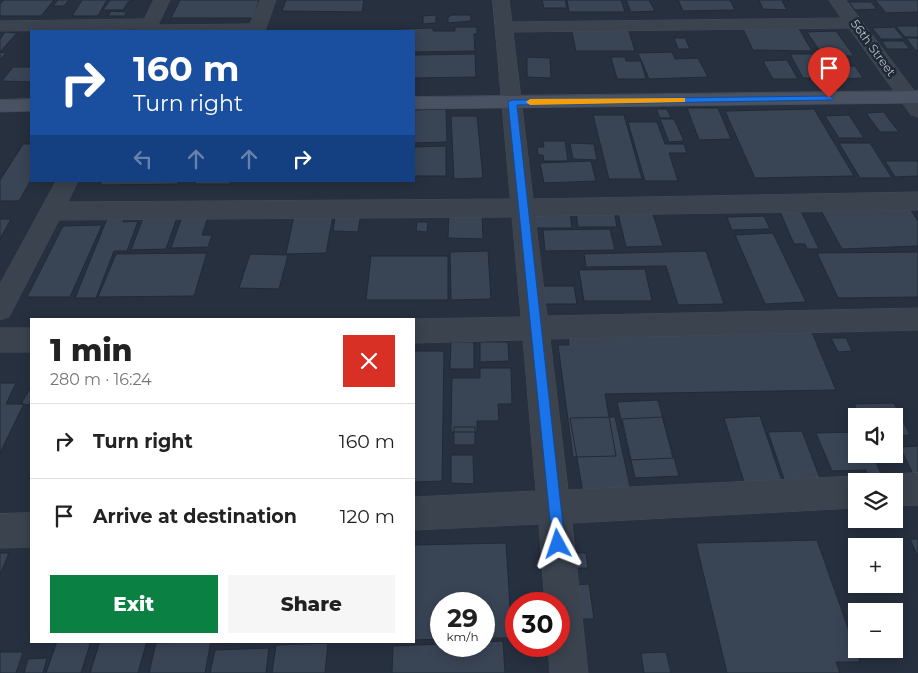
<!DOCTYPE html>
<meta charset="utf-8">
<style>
:root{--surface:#fff;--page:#f6f6f6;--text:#222;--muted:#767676;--line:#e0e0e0;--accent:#0b8043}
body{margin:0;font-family:Montserrat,sans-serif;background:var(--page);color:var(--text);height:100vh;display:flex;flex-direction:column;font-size:19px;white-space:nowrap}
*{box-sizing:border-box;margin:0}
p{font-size:16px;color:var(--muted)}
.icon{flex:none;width:28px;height:28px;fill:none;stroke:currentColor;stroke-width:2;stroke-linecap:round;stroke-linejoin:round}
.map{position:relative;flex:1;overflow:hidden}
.drawer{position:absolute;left:30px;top:318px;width:385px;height:325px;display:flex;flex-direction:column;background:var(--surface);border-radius:0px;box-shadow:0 2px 12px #0003}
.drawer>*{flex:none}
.guide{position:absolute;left:30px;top:30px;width:385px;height:152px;border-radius:0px;box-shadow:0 2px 12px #0003;background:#1a4fa0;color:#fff;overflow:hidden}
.controls{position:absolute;left:848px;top:408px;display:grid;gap:10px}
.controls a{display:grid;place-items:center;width:55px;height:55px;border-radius:0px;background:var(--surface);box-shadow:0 2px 12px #0003;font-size:25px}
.speed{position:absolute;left:430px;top:592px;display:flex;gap:10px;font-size:25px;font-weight:700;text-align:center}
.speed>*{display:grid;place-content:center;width:65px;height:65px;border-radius:50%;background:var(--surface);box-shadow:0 2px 12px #0003;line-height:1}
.speed small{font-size:12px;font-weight:400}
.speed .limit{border:8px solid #d22;background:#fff;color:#111}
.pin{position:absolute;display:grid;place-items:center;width:42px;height:42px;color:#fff;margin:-51px -21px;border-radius:50% 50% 50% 0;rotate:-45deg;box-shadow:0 0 5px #0007}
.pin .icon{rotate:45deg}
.me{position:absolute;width:55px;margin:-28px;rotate:355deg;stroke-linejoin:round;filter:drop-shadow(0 0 4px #0008)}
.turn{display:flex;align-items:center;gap:18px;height:105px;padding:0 20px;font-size:22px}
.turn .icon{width:65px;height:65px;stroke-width:2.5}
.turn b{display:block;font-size:35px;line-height:42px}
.lanes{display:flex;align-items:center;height:48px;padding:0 20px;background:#0003;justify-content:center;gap:25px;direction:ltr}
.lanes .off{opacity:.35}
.round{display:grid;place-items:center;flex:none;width:52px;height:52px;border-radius:0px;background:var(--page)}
.summary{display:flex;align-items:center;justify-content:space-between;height:85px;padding:0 20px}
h1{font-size:30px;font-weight:800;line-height:38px}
.primary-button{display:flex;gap:10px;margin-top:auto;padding:10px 20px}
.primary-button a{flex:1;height:58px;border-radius:0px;background:var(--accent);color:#fff;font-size:20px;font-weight:800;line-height:58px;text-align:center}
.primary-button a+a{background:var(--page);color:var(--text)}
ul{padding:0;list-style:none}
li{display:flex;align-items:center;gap:15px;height:75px;padding:0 20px;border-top:1px solid var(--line)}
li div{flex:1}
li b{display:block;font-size:19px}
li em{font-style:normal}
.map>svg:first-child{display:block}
.building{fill:#394455;stroke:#212a37}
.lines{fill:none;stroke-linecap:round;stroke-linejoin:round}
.street-casing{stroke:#444c59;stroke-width:1}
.secondary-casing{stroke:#444c59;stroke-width:1}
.street{fill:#3b434f;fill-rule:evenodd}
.secondary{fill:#495262;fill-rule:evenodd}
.route{fill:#1a73e8;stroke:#114b97}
.slow{fill:#f59e0b}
.labels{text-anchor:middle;stroke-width:5;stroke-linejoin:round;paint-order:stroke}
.far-street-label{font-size:12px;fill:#b7beca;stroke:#1f2835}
</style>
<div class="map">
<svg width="918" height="673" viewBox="0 0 918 673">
<rect width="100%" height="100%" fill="#27303f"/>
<path class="building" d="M4 0H54L41 16H0V4Z
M58 0H69L64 6H53Z
M82 0H107L98 16H72Z
M110 0H134L128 2 123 10H103Z
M180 0H259L253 18H171Z
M286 0H364L362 12 282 11Z
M542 0H565L567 8H544Z
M567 0H621L625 12H569Z
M626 0H649L655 11 631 12Z
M678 0H730L735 10 683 11Z
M759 0H788L789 1H782L787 10 763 9Z
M875 0H918V12L886 13Z
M849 2H871L877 9 855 10Z
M111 11 127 12 124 16H108Z
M436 15V23L423 24V16Z
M452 15H471V21L448 23V17Z
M896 26H918V37H905Z
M455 27H477V34H474L475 51 414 52V31H390H400V29L433 28V31H455Z
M742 27H798L812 51 753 50Z
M894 27 904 39H881L872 28Z
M571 28H628L635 51H576Z
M836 31 854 56H823L807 32Z
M5 32 17 33 0 52 6 53 0 60V39Z
M674 38H685L690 49H678Z
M906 38H918V50H915Z
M882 41H903L910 49H887Z
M672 52 675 59 698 58 708 77 649 79 638 53Z
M475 54 476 77 414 78V55Z
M790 54H817L830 78H803Z
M527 57 550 58 551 78 527 77Z
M611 57H625L626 61H641L646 79H617Z
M787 60 798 79H773L763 61Z
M822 60H842L846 66H855L863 78 833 79Z
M13 67H31V82L2 81Z
M687 108H718L731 139 699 140Z
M446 109 447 142 414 143V110Z
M656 109H667L671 118H660Z
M814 109 854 176 755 178 725 111Z
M884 112 891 122 899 132H880L866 113Z
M593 115H624L642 179H609Z
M849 115 864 138H839L825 116Z
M451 116H477L483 178 454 179Z
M660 119H674L684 141 669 142Z
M628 122H657L665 144H684L687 153H669L678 181H645Z
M543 141H565L568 161H544L543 155H538L537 147H544Z
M570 143 594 144 597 160 573 159Z
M839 143H870L892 178H860Z
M23 144H31V180L19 201H0V180Z
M446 146V176H414V147Z
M591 161 596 181 544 183 540 163Z
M885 161H918V176L895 177Z
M102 181H178V184L100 185Z
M196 181H231L230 184H195Z
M908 206 918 221V246L842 249 820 209Z
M778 207H799L819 249H807L805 244H794Z
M651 208 663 246 626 247 617 209Z
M449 210 482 211 483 239 448 238Z
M179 212 166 249 131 250 145 213Z
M336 212H361L358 232 333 231Z
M576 212H614L617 227H578Z
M535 213H570L572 228H536Z
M109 214H126L123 222 138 221 127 251H114L96 298H75Z
M183 214H209L202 235H212L208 247 171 248Z
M294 216H333L326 253 286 254Z
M764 216 770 229 732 230 727 217Z
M0 219H11L0 239Z
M417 222H428L427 232 416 231Z
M102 225 70 297H27L63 226Z
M610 229 615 250 545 251 543 230Z
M773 233 806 302 765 304 735 235Z
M488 251 491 299 451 300 450 252Z
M706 251 724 304 678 305 666 266 586 267 584 254Z
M918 252V297L838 298 817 253Z
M207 253 194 296 98 297 116 254Z
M250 254 288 255 279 289 239 288Z
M371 256H448V300H366Z
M645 269 652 301H584L579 270Z
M543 286H574L577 304H545Z
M811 330 836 390 605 394 616 456 573 457 558 345H569L568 335Z
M831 338H846L852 351 838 352Z
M451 342H474V369H450Z
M480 342H508L509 361 480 362Z
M414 351H444L442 481 414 482Z
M480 368H511L512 404H498L499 421H477V432H451L452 378H480Z
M0 383H16L6 404H24L0 453Z
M31 387V405L21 404Z
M658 400 673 458 630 460 617 402Z
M894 403 910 435 894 436V416H860L854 404Z
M760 416 782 481 744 482 724 418Z
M615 417 631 491 583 493 570 418Z
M663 417 679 476 635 478 622 419Z
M454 427H475V445H454Z
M802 431 821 481 785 482 768 432Z
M856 432V454H872L883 478 869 479 866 470 832 471 816 433Z
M918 446V478H915L900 447Z
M451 455H473L474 484 451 483Z
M910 539H918V557Z
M817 540 860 662H836L840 673H727L696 543Z
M506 543 512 638H484V604H441V639L414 640V545Z
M0 553H9L0 575Z
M565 553H586L588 568H566Z
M589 584 594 619H577L573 585Z
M57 641H91L81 673H46Z
M100 641H147L138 673H90Z
M211 641 205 673H149L156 643Z
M219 641H269L218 644Z
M503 641 505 673H392L393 646 441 644V646H484V642Z
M328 643 325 673H272L276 645Z
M269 648 266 673H210L215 650Z
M0 652H23L16 673H0Z
M666 652 671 673H644L641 653Z
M47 658 43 673H24L28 659Z"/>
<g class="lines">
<defs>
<path id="street" d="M154 0H170L158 25 250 24 260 0H276L265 31H137V29L0 31V21L144 19Z
M493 0H509L512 22 841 18 829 0H846L918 96V117L911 115 849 28 513 32 533 199 918 192V210L535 216 547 316 918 308V330L550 339 568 490 856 476 868 481H856V508L572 523 588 673H550L548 646H559V604H545L539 524 414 530V497L536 491 523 340 414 343V319L521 317 512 217 59 220 9 317 0 320V284L56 181H78L68 202 510 199Z
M0 328H31V352H0Z
M918 473V505L894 506V481H881L883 479 894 474Z
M31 513V547L0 548V514Z"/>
<path id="secondary" d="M918 91V103L414 109V97Z
M31 99V111L0 112V100Z"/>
</defs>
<use href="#street" class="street-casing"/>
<use href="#secondary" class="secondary-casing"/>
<use href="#street" class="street"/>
<use href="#secondary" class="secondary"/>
</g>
<path class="route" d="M829 96 834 98 832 100 517 105 565 544 563 549 558 551 553 549 508 102 512 100Z"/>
<path class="slow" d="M683 98H685V102L530 105 526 102 530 99Z"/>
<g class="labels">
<g class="far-street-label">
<text transform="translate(873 48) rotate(54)" y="4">56th Street</text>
</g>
</g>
</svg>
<div class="controls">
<a><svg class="icon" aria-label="sound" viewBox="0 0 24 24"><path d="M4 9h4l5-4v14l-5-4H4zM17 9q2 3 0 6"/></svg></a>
<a><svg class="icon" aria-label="layers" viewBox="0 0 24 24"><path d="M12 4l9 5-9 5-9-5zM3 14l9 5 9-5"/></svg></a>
<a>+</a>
<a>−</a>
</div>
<div class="speed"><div>29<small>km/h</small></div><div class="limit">30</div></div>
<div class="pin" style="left:829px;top:98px;background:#d93025"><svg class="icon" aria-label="arrive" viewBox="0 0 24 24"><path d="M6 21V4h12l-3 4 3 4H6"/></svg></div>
<svg class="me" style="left:558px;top:544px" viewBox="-20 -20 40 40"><path d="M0-17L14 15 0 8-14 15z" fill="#1a73e8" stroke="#fff" stroke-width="4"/></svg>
<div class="guide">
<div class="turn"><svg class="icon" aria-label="right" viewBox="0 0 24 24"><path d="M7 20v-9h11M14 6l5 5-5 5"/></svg><div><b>160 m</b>Turn right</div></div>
<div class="lanes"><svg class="icon off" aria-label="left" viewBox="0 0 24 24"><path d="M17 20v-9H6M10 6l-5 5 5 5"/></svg><svg class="icon off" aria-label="ahead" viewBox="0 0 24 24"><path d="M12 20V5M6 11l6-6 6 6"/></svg><svg class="icon off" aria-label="ahead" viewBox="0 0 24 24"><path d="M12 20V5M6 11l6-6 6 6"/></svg><svg class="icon" aria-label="right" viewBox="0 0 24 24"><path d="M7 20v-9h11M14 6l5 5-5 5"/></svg></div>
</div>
<section class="drawer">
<div class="summary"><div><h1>1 min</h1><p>280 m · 16:24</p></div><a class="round" style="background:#d93025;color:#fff"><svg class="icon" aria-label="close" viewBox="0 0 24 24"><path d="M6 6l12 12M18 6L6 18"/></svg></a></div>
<ul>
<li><svg class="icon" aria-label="right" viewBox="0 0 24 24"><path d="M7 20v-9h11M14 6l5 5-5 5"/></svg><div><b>Turn right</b></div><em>160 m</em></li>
<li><svg class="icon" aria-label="arrive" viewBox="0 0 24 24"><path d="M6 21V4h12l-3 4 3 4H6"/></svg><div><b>Arrive at destination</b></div><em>120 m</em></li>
</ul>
<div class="primary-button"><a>Exit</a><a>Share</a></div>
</section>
</div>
